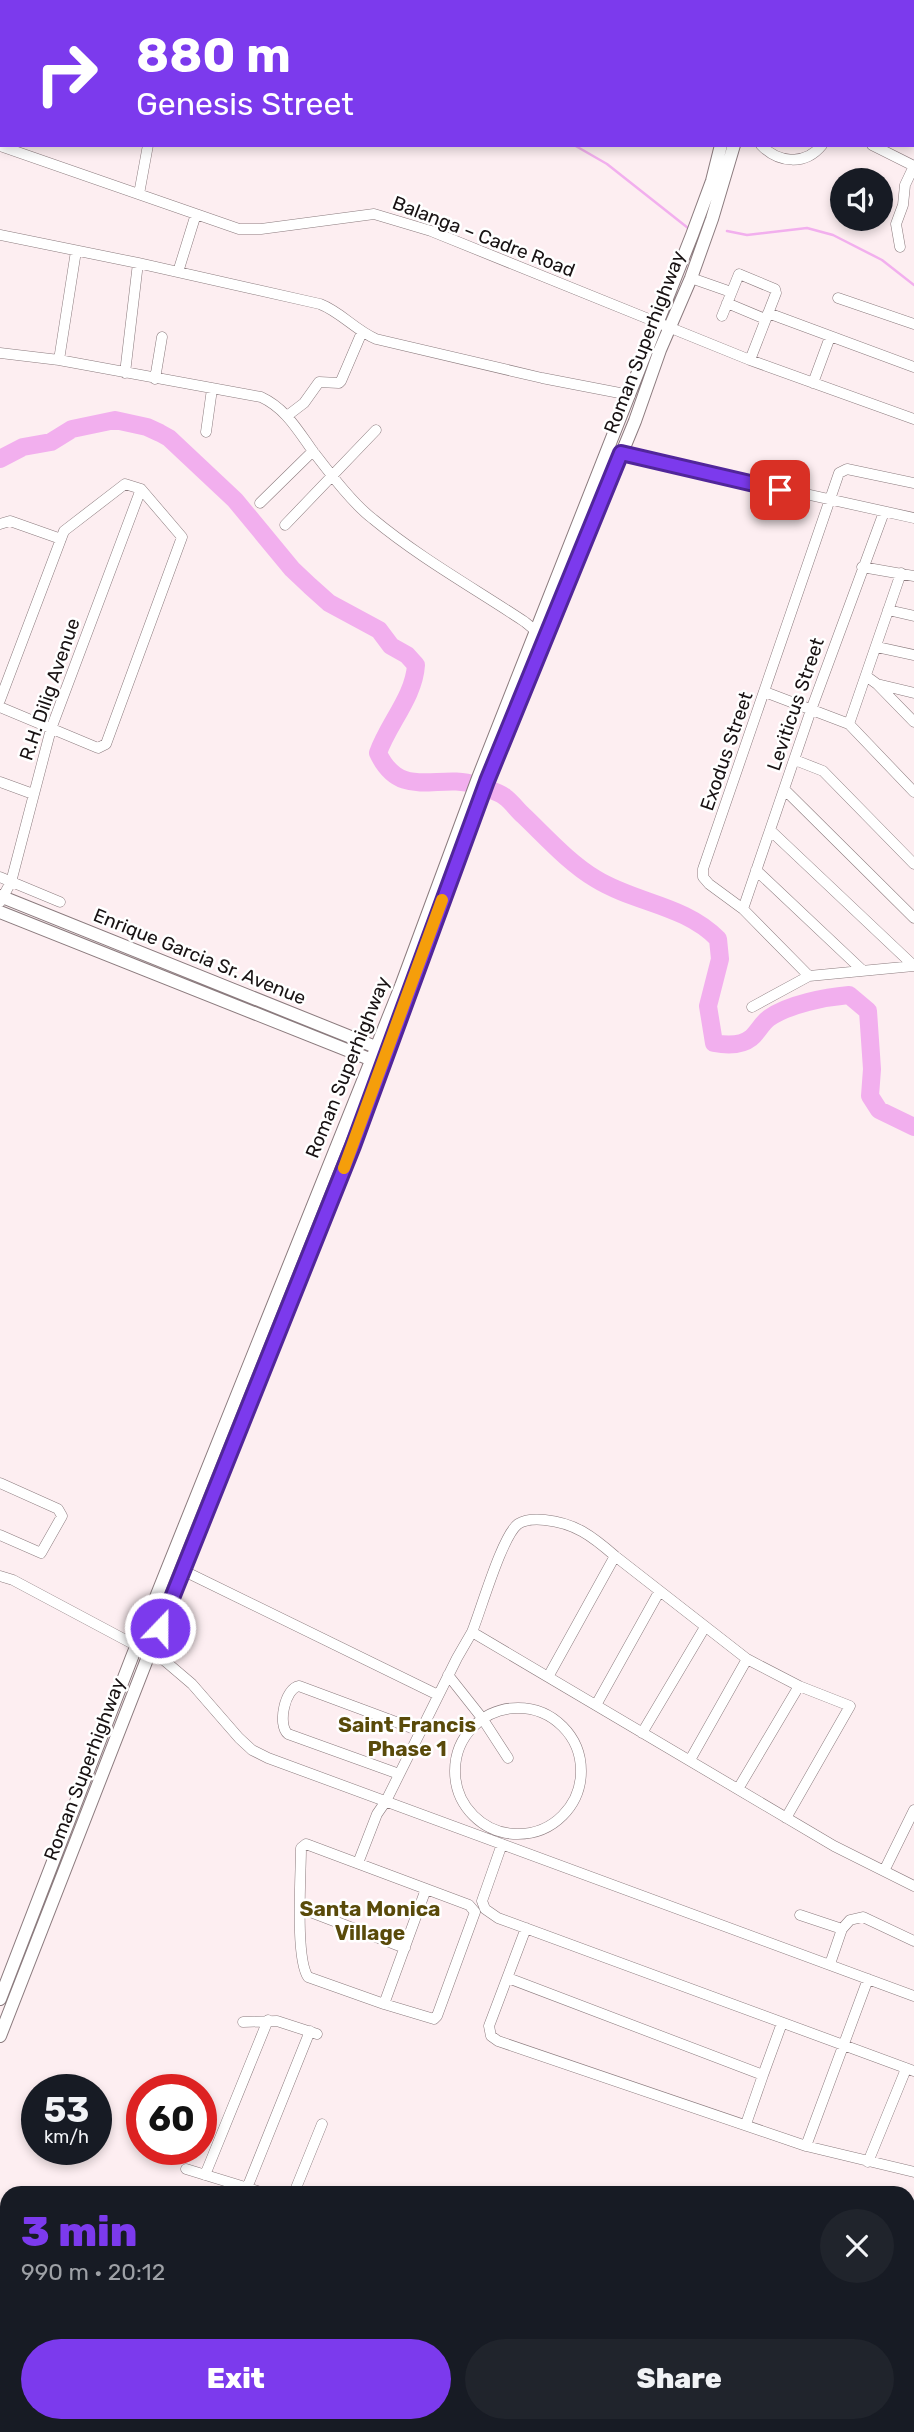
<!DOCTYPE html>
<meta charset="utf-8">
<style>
:root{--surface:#171b24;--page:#20242c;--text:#f1f3f6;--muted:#9ea1a6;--accent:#7c3aed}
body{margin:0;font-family:Rubik,sans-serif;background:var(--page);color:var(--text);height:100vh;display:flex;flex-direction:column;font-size:26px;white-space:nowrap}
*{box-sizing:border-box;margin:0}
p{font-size:23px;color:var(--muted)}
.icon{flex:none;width:38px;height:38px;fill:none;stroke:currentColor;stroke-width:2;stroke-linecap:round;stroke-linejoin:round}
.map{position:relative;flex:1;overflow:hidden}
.drawer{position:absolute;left:0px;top:2186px;width:915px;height:247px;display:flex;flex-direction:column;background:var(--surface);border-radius:21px 21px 0 0;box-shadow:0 4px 10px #0003}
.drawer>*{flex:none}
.banner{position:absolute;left:0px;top:0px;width:915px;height:147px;box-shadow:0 4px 10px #0003;background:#7c3aed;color:#fff;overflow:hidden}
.fabs{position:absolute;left:830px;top:168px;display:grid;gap:14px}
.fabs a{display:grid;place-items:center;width:63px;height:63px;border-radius:50%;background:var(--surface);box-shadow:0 4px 10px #0003;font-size:35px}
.speed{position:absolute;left:21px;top:2074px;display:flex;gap:14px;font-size:35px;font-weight:700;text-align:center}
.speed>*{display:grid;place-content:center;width:91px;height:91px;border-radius:50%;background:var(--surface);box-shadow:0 4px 10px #0003;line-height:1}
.speed small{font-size:18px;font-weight:400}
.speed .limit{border:10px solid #d22;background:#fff;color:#111}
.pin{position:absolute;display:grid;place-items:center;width:60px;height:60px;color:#fff;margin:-30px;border-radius:14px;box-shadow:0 4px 10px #0006}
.me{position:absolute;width:77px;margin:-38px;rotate:22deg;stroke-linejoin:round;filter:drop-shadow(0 0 5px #0008)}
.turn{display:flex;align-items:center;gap:24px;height:147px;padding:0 21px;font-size:32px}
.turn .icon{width:91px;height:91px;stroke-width:2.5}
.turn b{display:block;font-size:49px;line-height:60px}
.round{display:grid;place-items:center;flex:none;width:74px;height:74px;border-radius:37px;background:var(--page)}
.headline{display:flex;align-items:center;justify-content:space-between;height:119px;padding:0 21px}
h1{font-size:42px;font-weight:800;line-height:52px;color:var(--accent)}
.action{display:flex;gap:14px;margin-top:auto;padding:14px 21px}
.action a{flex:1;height:80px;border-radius:42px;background:var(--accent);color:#fff;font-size:28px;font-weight:800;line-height:80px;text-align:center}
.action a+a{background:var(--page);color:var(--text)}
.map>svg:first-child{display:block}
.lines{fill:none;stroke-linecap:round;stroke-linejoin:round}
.stream{stroke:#f2afee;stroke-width:2.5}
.river{stroke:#f2afee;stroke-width:18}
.minor-casing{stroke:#8b7b7e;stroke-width:11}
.major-casing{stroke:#8b7b7e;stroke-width:14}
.minor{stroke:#fff;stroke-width:10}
.major{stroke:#fff;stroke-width:12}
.route-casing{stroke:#51269a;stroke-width:18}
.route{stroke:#7c3aed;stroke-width:12}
.slow{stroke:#f59e0b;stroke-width:12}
.labels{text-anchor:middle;stroke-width:5;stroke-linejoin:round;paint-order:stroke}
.street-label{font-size:19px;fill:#181213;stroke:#fff}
.neighbourhood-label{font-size:21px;font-weight:bold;fill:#594a0a;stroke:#fff}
</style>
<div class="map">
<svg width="914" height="2432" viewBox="0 0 914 2432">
<rect width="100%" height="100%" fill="#fdeef1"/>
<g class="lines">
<path class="stream" d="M394 0 396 2
M574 145 607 164 688 228
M727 231 747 235 807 228 833 235 882 260 914 285"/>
<path class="river" d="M0 459 23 447 51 442 72 429 115 420 147 427 160 433 169 438 235 500 292 569 310 586 329 603 379 630 391 646 407 655 416 665C414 697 388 724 378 753 401 802 439 772 476 785 485 789 498 791 505 797 512 802 517 810 524 816 546 837 569 863 596 879 635 903 685 905 718 939L720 959 708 1006 714 1043C725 1045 741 1046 751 1038 758 1032 762 1023 769 1018 789 1004 826 997 849 995L868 1011 872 1069 870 1096 879 1110 914 1127"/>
<defs>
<path id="minor" d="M185 2 186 0
M0 64 2 58
M761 145C778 163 805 166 822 145
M872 145 914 166
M0 146 239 229H261L374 214 431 231 750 360 914 419
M139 194 148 145
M0 235 138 263 320 304C341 312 355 330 376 339L542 378 630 395
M900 247 896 224 903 205 905 185 914 166
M178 272 196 214
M691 278 731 292
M838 298 914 324
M727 303 765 319
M768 313 914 367
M722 316 739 274 775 289 776 293 750 360
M0 353 59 360 261 397C285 408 297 429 312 450 329 472 352 503 373 519 420 558 474 588 525 622L537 632
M59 360 76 251
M125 373 138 263
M155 379 162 337
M813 383 830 337
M287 416 304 403 319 382 339 383 341 381 362 332
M206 432 212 389
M621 453 914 518
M914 483 847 469 839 473 703 869V877L709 884 743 909 809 976 914 966
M260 503 313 451
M0 524 10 521 61 539
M285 525 376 430
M862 567 914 576
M888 610 914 616
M877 647 914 655
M866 676 877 684 914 722
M877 684 914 693
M765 692 849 724 914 792
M0 700 64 531 125 484 141 489 182 537 106 744 98 748 0 707
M849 724 901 573
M795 760 823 771 914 864
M0 782 33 794
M784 789 914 918
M770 830 914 966
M756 870 861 969
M0 877 60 902
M0 902 11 882 51 729 141 489
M743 909 811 710 884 512
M752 1007 809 976
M0 1483 58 1509 62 1516 41 1553 0 1535
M182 1570 438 1695
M0 1576 13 1580 165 1661 192 1684 239 1738 252 1750 268 1758 914 1996
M472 1632C481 1610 502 1536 518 1524 526 1519 536 1519 545 1520 575 1523 592 1536 615 1556
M448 1675 482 1718 508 1758
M548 1677 615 1556 747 1659 799 1686
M596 1705 659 1592
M455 1771a63 63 0 1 1 126 0a63 63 0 1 1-126 0Z
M642 1733 705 1627
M690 1760 747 1659
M399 1774 288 1734C277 1725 285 1688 299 1686L420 1731
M738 1789 799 1686 850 1706 786 1818
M306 1844 469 1905 475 1912 437 2016 434 2019 384 2004 308 1977C295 1958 301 1875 301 1848Z
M502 1844 482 1901 485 1909 498 1918 914 2071
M358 1863 377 1814 386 1801 457 1658 472 1632 834 1846 914 1886
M884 1871 914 1810
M300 1908 405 1948
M800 1915 842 1929 850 1920 863 1917 914 1941
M526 1928 489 2026 491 2036 498 2041 806 2146 914 2172
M830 1964 842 1929
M508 1978 763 2075 746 2124
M384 2004 426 1889
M243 2022 277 2021 317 2034
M763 2075 782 2023
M806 2146 868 1979
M868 2162 906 2069
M186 2169 264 2193
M205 2175 268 2020
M247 2188 310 2031
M294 2193 322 2124
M908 2231 914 2233
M0 2234 7 2236
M0 2248 7 2250
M908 2320 914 2306
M48 2426 54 2432
M553 2426 554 2432
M567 2426H576
M24 2432 27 2426
M103 2432 104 2426
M403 2432 404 2426"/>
<path id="major" d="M735 0V2
M748 2V0
M0 896 383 1050
M0 912 377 1062
M0 1999 132 1657 401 986 478 778 692 235 712 181 721 145
M0 2036 199 1526 353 1146 487 781 635 421 660 350 691 278 712 219 734 145"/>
</defs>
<use href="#minor" class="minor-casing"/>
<use href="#major" class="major-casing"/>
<use href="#minor" class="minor"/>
<use href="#major" class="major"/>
</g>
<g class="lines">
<defs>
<path id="route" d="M160 1628 353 1146 487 781 621 453 780 490"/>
</defs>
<use href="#route" class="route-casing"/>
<use href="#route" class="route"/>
<path class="slow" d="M344 1168 442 900"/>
</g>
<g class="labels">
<g class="street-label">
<text transform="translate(484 236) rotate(21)" y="7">Balanga – Cadre Road</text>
<text transform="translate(644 342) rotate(-69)" y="7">Roman Superhighway</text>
<text transform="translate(49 689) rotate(-71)" y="7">R.H. Dilig Avenue</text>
<text transform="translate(795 704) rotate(-71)" y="7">Leviticus Street</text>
<text transform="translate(726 751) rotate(-71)" y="7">Exodus Street</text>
<text transform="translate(200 956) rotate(22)" y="7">Enrique Garcia Sr. Avenue</text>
<text transform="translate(347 1067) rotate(-68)" y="7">Roman Superhighway</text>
<text transform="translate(84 1769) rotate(-69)" y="7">Roman Superhighway</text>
</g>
<g class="neighbourhood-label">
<text x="407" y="1732">Saint Francis<tspan x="407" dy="24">Phase 1</tspan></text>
<text x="370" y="1916">Santa Monica<tspan x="370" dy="24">Village</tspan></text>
</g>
</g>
</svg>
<div class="fabs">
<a><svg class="icon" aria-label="sound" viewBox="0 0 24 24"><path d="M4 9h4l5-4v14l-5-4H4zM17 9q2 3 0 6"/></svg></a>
</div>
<div class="speed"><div>53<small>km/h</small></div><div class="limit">60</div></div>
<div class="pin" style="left:780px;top:490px;background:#d93025"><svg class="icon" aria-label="arrive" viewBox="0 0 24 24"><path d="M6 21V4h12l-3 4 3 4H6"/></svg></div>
<svg class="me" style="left:160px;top:1628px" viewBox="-20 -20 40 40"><circle r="17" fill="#7c3aed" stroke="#fff" stroke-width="3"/><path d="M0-11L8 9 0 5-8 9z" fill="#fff"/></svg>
<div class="banner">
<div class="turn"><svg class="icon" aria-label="right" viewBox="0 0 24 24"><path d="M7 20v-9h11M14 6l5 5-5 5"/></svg><div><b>880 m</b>Genesis Street</div></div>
</div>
<section class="drawer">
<div class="headline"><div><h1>3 min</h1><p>990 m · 20:12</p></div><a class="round"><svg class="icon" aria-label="close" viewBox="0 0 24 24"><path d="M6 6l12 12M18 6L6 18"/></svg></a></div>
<div class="action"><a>Exit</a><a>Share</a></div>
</section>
</div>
